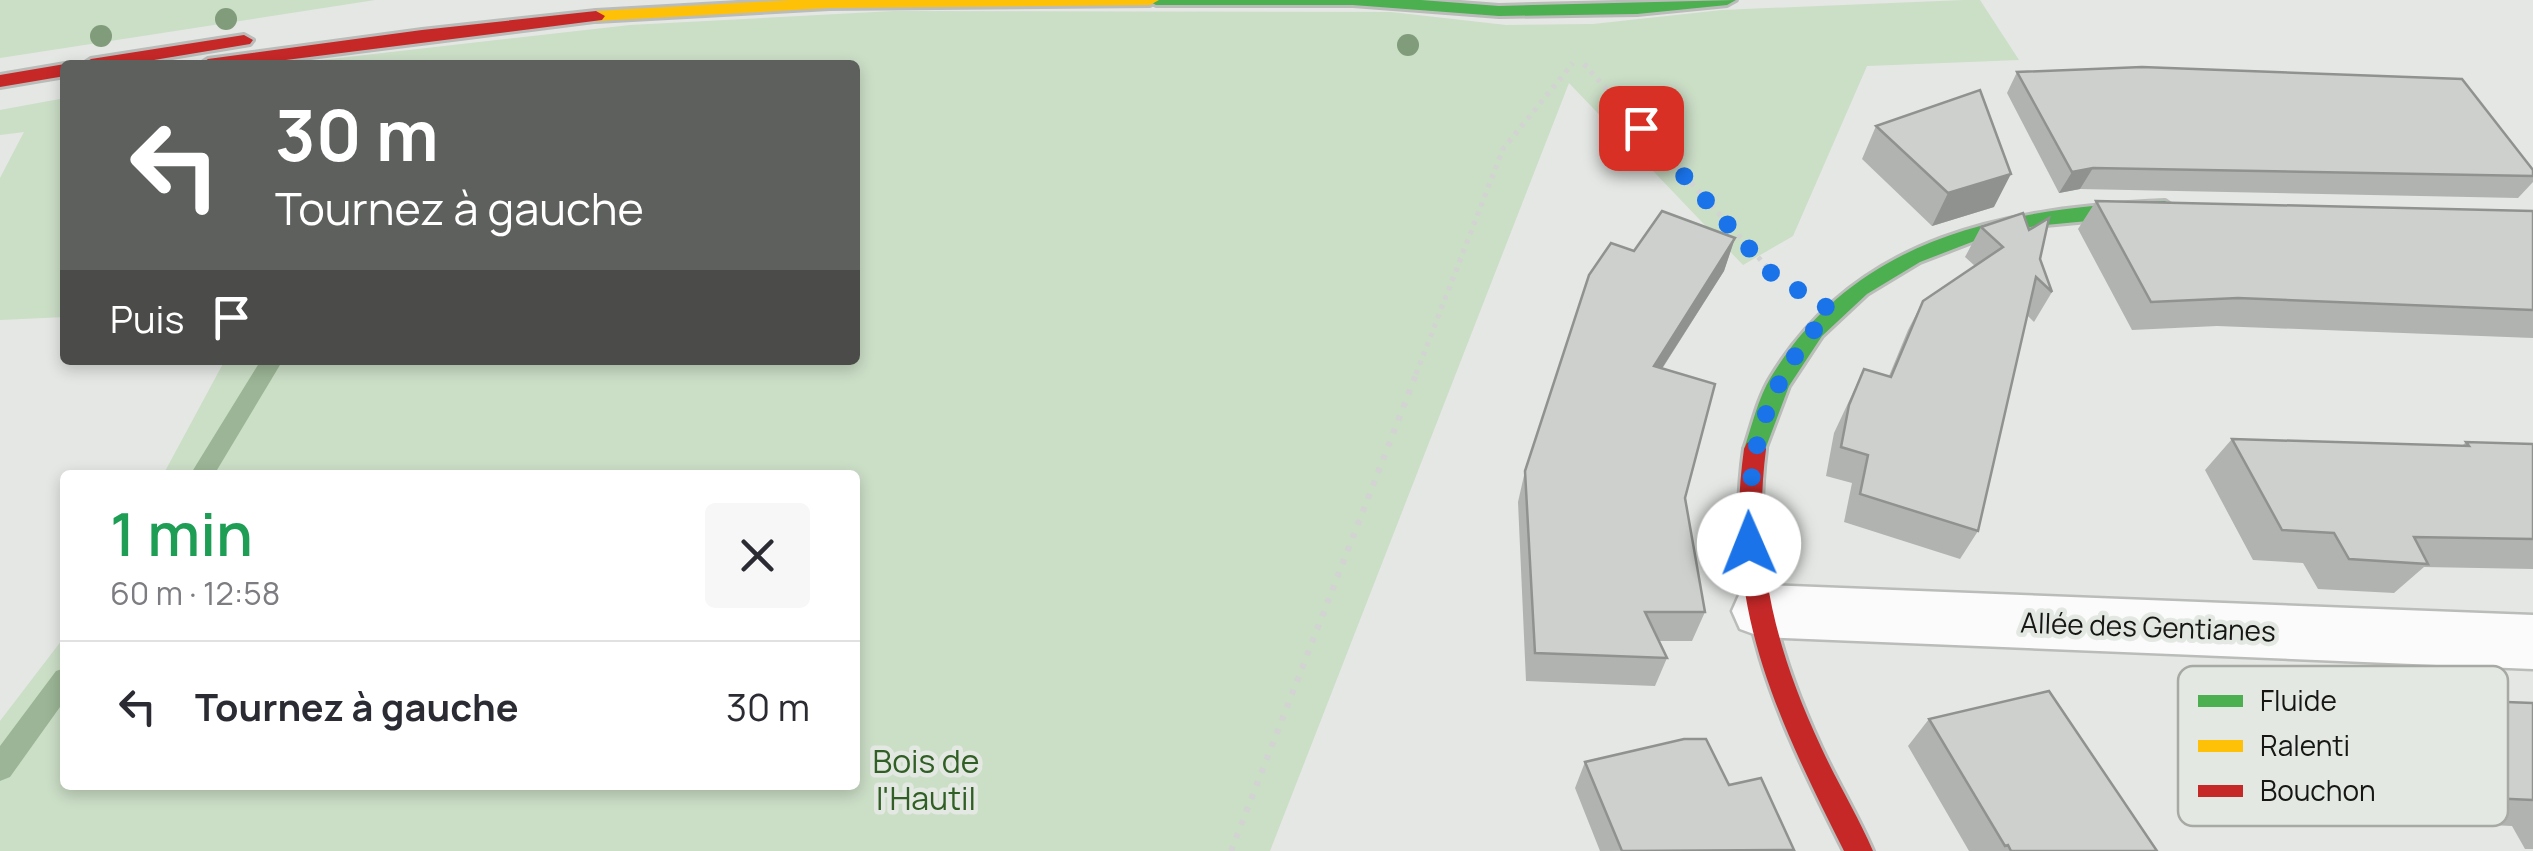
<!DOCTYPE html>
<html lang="fr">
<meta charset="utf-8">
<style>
:root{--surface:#fff;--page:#f7f7f7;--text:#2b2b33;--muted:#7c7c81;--line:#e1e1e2}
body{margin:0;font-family:Manrope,sans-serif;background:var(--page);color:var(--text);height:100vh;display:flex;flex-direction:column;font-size:38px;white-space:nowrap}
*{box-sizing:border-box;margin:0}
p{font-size:32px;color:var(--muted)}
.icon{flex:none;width:55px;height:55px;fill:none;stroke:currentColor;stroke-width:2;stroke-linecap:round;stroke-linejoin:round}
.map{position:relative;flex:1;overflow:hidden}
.side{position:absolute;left:60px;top:470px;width:800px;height:320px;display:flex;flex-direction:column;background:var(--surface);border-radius:10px;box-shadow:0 5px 15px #0003}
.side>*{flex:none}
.banner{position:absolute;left:60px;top:60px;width:800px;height:305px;border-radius:10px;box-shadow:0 5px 15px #0003;background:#5e605d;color:#fff;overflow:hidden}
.pin{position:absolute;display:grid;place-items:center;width:85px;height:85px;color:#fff;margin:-42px;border-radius:20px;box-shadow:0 5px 15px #0006}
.me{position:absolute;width:110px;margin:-55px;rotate:359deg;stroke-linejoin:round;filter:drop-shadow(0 0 8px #0008)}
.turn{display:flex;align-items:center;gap:35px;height:210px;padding:0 50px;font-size:45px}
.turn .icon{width:130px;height:130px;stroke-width:2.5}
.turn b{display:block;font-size:70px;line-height:85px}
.then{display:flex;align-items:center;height:95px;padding:0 50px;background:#0003;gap:20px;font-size:38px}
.round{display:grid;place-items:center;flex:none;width:105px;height:105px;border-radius:10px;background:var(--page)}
.headline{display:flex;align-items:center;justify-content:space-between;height:170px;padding:0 50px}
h1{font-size:60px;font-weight:600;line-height:75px;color:#1e9e55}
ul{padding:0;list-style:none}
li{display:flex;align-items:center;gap:30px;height:130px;padding:0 50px;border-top:2px solid var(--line)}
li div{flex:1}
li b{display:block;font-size:38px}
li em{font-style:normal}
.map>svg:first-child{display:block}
.green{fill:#cbdec6}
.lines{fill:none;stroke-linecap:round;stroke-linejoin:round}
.stream{fill:#9cb596;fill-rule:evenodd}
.street-casing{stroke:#babcb9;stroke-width:5}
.fast-casing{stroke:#babcb9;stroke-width:6}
.slow-casing{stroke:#babcb9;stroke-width:6}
.jam-casing{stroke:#babcb9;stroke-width:6}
.path-far1{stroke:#d2d3d2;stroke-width:5;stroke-dasharray:4 6;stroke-linecap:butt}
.path{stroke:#d2d3d2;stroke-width:6;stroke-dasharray:5 9;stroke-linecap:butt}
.street{fill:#fbfbfb;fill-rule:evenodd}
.fast{fill:#4caf50;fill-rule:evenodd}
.slow{fill:#ffc107;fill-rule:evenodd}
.jam{fill:#c62828;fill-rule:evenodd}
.tree{fill:#819c7a}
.wall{fill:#b1b3b0}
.shaded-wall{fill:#909290}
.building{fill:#ced0cd;stroke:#909290;stroke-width:2.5}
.route{stroke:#1a73e8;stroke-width:18;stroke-dasharray:0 32.4}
.labels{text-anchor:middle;stroke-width:9;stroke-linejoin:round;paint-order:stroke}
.street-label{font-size:28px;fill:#161715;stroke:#e3e8e2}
.near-park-label{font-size:32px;fill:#305e24;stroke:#e3e8e2}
.key{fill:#e3e8e2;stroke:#a6a9a4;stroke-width:2.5}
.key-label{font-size:28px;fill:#161715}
</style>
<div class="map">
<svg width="2533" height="851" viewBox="0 0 2533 851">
<rect width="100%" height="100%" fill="#e4e7e3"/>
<path class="green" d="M0 0H375L0 58Z
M1964 0H1980L2019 60 1867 66 1793 236 1743 265 1569 83 1270 851H0V721L65 636V785H855V475H163L225 360H855V65H277L630 25 894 11 1391 12 1506 25 1593 24 1722 10Z
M65 98V317L0 320V178L24 132 0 135V110Z"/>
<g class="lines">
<path class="stream" d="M261 360H283L214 475H190Z
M65 668V700L10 777 0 781V746L56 671Z"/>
<defs>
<path id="street" d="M1762 585 2533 615V669L1762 637 1740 629 1732 611 1740 593Z"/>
<path id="fast" d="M1147 0H1421L1499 6 1736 0 1727 5 1637 14 1499 16 1353 5H1156Z
M2165 201 2175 208 2172 213 2035 226 1977 240 1920 262 1867 294 1822 336 1789 386 1763 455H1747L1744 449C1752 426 1758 398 1771 377 1858 234 2009 208 2165 201Z"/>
<path id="slow" d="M791 0H1159L1150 5 829 8 596 21 587 16 596 11Z"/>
<path id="jam" d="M596 11 605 16 602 20 247 65H199L208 59 422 30Z
M244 35 253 40 250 44 124 65H82L91 59Z
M65 64V76L0 87V75Z
M1755 440 1763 443 1766 449C1752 559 1775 648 1821 747 1837 782 1858 816 1873 851H1844C1776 716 1722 604 1744 449L1747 443Z"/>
</defs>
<use href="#street" class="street-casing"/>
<use href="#fast" class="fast-casing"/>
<use href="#slow" class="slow-casing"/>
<use href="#jam" class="jam-casing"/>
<path class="path-far1" d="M1584 64 1776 277
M1416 374 1503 149 1573 63"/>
<path class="path" d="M1231 851 1417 372"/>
<use href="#street" class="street"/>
<use href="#fast" class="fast"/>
<use href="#slow" class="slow"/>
<use href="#jam" class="jam"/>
</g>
<g class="tree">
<circle cx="226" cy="19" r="11"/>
<circle cx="101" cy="36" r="11"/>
<circle cx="1408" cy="45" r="11"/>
</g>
<path class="wall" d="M2017 72 2533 170V182L2518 198 2080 189 2059 193 2007 93Z
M1876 126 1994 207 1932 226 1862 159Z
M2096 201 2533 211V338L2217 326 2132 330 2078 229Z
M1981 227 2040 259 2052 292 2034 322 2027 315 1978 531 1960 559 1844 522 1852 483 1826 476 1834 433 1864 369 1889 376 1908 330 1923 301 1975 266 1965 257Z
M1735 238 1724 271 1662 369 1705 612 1692 641H1659L1667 658 1655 686 1526 681 1518 502 1525 471 1634 251Z
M2232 439 2462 446 2466 442 2533 444V569L2424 567 2394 593 2318 589 2303 563 2253 560 2205 470Z
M2274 670 2425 699 2533 703V849H2525L2512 826 2300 816 2244 697Z
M1929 719 2157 851H1969L1908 746Z
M1585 762 1729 785 1794 850 1600 851 1575 788Z"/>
<path class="shaded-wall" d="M2093 168 2080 189 2059 193 2072 172Z
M2011 174 1994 207 1932 226 1948 193Z
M1735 238 1724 271 1643 398 1654 366Z"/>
<path class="building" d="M2142 67 2462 79 2533 170V176L2093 168 2072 172 2017 72Z
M1980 90 2011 174 1948 193 1876 126Z
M2096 201 2533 211V310L2238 298 2151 302Z
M1662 211 1735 238 1654 366 1715 384 1685 498 1705 612H1645L1667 658 1535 653 1525 471 1589 275 1611 243 1634 251Z
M2023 213 2029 230 2049 218 2040 259 2052 292 2036 277 1978 531 1860 494 1868 455 1841 447 1849 405 1864 369 1891 377 1923 301 2003 247 1981 227Z
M2232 439 2469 446 2466 442 2533 444V539L2414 537 2428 564 2349 559 2334 533 2282 530Z
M2274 670 2412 674 2425 699 2533 703V800L2333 791Z
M2049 691 2157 851H2011L2008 845 2005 846 1929 719Z
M1684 739H1706L1729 785 1761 778 1794 850 1622 851 1585 762Z"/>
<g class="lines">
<path class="route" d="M1641 128 1773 275 1831 310C1765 384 1747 447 1749 544"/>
</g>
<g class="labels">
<g class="street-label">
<text transform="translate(2148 627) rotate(2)" y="10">Allée des Gentianes</text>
</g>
<g class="near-park-label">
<text x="926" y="773">Bois de<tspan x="926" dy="37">l'Hautil</tspan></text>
</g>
</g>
<rect x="2178" y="666" width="330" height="160" rx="15" class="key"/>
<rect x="2198" y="695" width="45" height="12" fill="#4caf50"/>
<rect x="2198" y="740" width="45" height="12" fill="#ffc107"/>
<rect x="2198" y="785" width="45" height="12" fill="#c62828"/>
<g class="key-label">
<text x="2260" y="711">Fluide</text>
<text x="2260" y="756">Ralenti</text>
<text x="2260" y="801">Bouchon</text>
</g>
</svg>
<div class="pin" style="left:1641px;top:128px;background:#d93025"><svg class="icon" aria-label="arrive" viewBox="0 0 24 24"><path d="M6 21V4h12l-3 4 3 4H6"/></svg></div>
<svg class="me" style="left:1749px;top:544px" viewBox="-20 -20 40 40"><circle r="19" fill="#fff"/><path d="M0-13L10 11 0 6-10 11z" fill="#1a73e8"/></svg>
<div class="banner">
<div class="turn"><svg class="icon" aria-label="left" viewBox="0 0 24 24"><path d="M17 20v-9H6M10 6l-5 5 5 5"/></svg><div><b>30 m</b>Tournez à gauche</div></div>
<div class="then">Puis<svg class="icon" aria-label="arrive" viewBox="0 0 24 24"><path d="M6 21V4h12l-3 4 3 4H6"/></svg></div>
</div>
<section class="side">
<div class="headline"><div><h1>1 min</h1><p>60 m · 12:58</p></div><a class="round"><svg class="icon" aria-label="close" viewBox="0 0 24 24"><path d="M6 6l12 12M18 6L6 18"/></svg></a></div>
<ul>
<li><svg class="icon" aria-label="left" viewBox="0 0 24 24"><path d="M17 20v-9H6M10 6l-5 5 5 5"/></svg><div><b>Tournez à gauche</b></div><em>30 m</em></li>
</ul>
</section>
</div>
